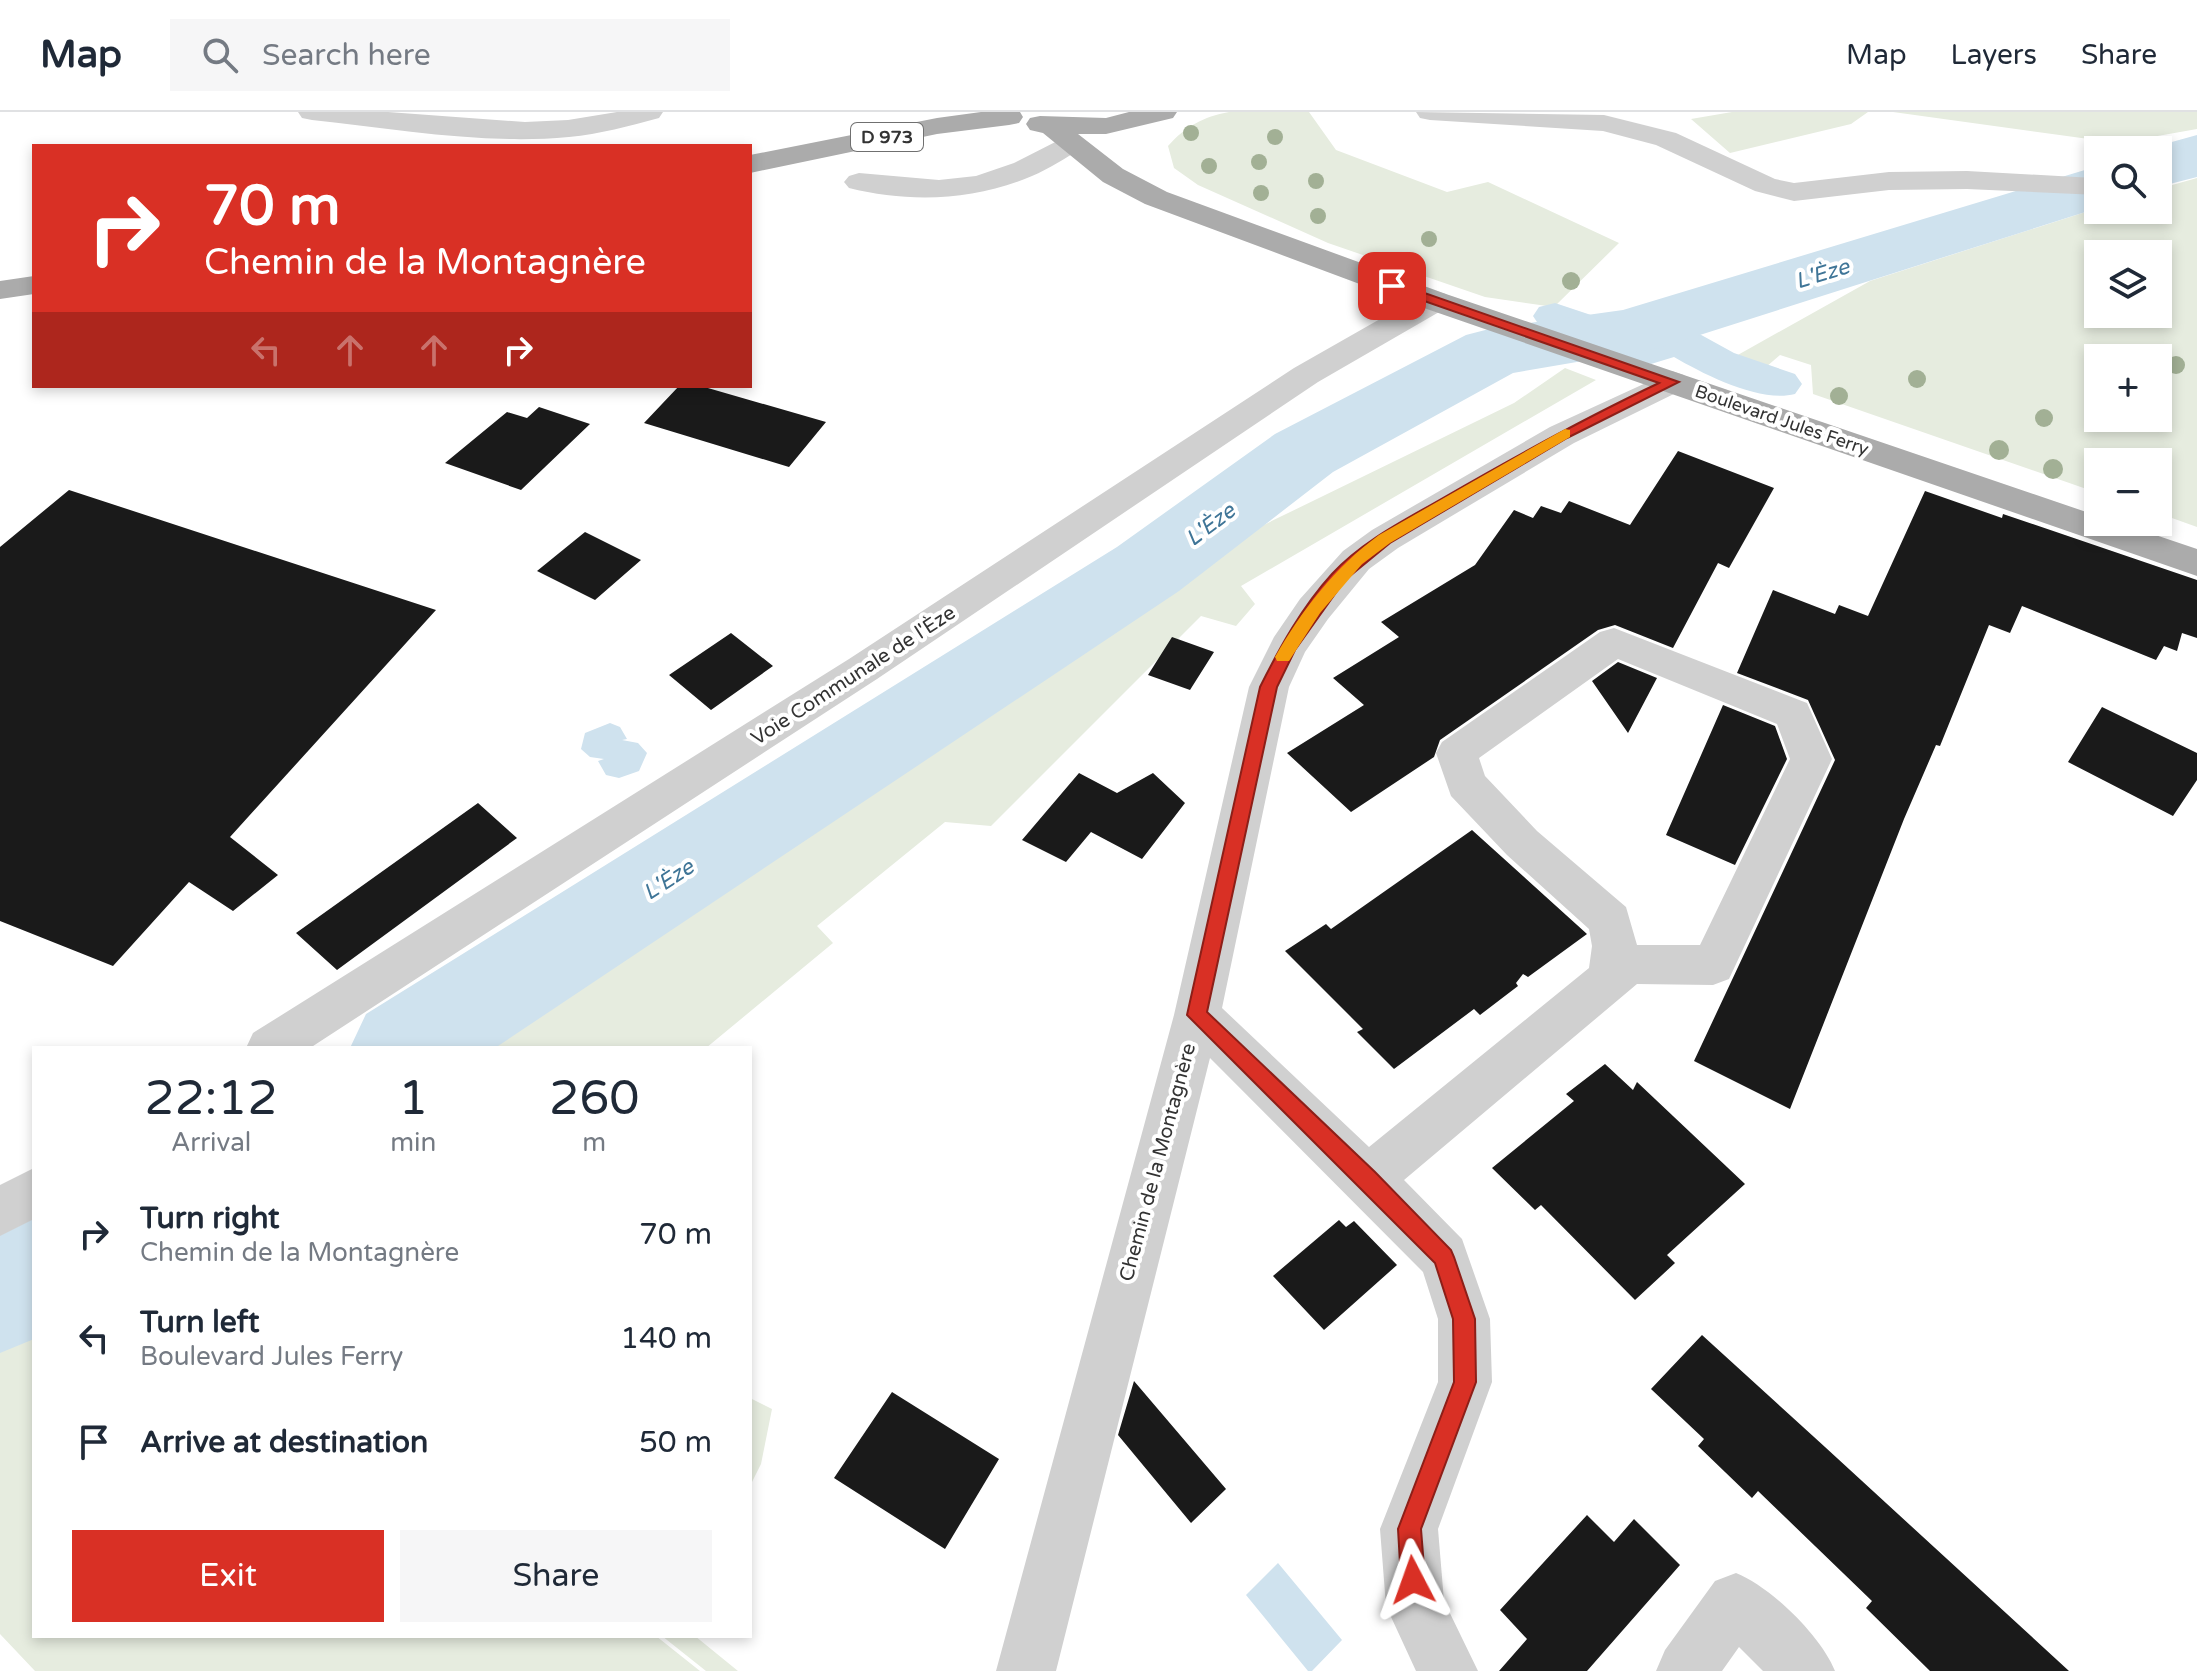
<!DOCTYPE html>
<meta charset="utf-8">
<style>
:root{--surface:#fff;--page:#f6f6f7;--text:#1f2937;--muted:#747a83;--line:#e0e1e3;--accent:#d93025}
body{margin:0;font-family:"Varela Round",sans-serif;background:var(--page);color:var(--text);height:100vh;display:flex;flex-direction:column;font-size:30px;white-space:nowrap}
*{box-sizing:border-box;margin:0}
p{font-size:26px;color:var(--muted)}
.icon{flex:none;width:44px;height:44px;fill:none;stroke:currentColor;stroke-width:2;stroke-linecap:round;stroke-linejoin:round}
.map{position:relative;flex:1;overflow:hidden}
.drawer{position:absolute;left:32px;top:934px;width:720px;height:592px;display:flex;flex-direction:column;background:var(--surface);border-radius:0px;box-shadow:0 4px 12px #0003}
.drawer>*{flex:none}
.hud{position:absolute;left:32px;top:32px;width:720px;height:244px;border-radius:0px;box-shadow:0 4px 12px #0003;background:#d93025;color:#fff;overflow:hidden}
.tools{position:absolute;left:2084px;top:24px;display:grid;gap:16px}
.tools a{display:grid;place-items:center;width:88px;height:88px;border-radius:0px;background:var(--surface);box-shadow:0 4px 12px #0003;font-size:40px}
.pin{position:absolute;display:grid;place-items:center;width:68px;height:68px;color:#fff;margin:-34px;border-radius:16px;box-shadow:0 4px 12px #0006}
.me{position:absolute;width:88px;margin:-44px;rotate:356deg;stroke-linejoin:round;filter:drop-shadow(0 0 6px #0008)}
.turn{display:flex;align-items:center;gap:28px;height:168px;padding:0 40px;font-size:36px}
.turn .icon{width:104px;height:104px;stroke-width:2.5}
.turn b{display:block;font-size:56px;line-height:68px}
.lanes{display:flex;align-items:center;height:76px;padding:0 40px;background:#0003;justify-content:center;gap:40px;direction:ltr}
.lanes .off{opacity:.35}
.eta{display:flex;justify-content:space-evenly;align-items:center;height:136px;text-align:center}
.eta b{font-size:48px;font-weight:600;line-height:56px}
.action{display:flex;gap:16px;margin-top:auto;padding:16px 40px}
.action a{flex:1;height:92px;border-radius:0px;background:var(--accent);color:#fff;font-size:32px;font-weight:600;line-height:92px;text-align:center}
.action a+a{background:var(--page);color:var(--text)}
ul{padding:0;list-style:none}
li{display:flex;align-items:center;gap:24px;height:104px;padding:0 40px}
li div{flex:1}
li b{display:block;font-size:30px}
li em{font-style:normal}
header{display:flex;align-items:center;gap:48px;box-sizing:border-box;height:112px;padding:0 40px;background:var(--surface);border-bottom:2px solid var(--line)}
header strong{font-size:38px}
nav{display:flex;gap:44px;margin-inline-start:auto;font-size:28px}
.search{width:560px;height:72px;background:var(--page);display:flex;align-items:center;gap:20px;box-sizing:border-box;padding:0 28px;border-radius:0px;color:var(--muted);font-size:30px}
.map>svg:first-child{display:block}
.green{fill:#e6ecdf;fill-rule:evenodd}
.water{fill:#cfe2ee}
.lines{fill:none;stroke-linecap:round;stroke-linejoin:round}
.canal{fill:#cfe2ee;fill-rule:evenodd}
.river{fill:#cfe2ee;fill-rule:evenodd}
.building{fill:#1a1a1a}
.minor{fill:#d0d0d0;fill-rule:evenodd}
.major{fill:#ababab;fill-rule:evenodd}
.tree{fill:#a2b095}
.route{fill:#d93025;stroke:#8d1f18;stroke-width:2}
.slow{fill:#f59e0b}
.labels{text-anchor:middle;stroke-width:8;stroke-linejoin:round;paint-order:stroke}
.shield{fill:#fff;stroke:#707070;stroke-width:2}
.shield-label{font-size:18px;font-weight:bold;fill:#333}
.far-street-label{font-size:18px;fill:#333;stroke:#fff}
.street-label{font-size:20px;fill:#333;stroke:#fff}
.water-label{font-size:22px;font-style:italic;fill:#3f7597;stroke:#fff}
</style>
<header>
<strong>Map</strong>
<div class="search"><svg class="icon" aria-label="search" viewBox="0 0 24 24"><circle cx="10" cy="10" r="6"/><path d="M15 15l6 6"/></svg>Search here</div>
<nav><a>Map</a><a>Layers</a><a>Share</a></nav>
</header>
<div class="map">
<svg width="2197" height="1559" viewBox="0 0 2197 1559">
<rect width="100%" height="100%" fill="#fff"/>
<path class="green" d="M1229 0H1309L1336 38 1447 80 1488 70 1619 131 1554 195 1485 185 1328 131 1198 73 1174 56 1168 34C1186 14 1203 5 1229 0Z
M1732 0H1868L1851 12 1730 41 1691 7Z
M1893 0H2197V17L2118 31Z
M2197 66V415L2158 401V350H2098V381L1813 282 1811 253 1780 243 1766 255 1736 244 1870 169 2098 96 2158 98V77ZM2098 142H2158V202H2098ZM2098 246H2158V306H2098Z
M1565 256 1596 268 1241 474 1255 492 1236 514 1201 504 991 714 945 710 817 814 833 831 706 936H427L1165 461 1514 291Z
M34 1189V1524H656L700 1559H35L0 1522V1210Z
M750 1286 772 1297 761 1352 750 1374Z
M662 1524H695L738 1559H706Z"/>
<path class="water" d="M610 611 620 615 627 627 622 628 638 631 647 641 639 659 619 666 606 663 598 649 604 647 590 645 581 637 585 621Z
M1278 1451 1342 1528 1312 1559H1308L1246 1483Z"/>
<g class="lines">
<path class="canal" d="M1555 191 1651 223 1678 215 1694 219 1734 241 1795 262 1802 272 1795 282C1760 291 1705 263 1674 245L1651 252 1635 248 1539 213 1533 204 1539 195Z"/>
<path class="river" d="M2197 23V65L2158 75V38H2143Z
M2098 54V96L1659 236 1513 261 1333 360 1179 479 495 936H350L366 902 1117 435 1275 322 1466 223 1493 216 1623 198Z
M34 1101V1227L0 1241V1115Z"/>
</g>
<path class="building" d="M679 274H701L826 310 789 355 644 311Z
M539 295 590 312 521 378 445 351 507 300 527 306Z
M1678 339 1774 376 1729 456 1718 451 1673 536 1615 513 1598 518 1440 628 1434 645 1351 700 1287 641 1364 593 1333 566 1399 525 1381 510 1475 453 1514 398 1533 406 1541 394 1561 401 1569 389 1630 413Z
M69 378 436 498 230 725 278 763 233 799 189 770 113 854 0 809V435Z
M1925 379 2002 406 2003 402 2197 468V526L2182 521 2177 539 2164 534 2156 548 2022 494 2010 521 1989 513 1940 634 1936 633 1904 707 1790 997 1694 949 1835 648 1808 588 1737 561 1773 478 1835 502 1839 493 1868 504Z
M585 420 641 448 595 488 537 459Z
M731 521 773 554 711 598 669 563Z
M1172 525 1214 540 1190 578 1148 563Z
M1618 550 1657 566 1628 621 1592 569Z
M1723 593 1775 614 1787 647 1735 753 1666 723Z
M2102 595 2197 641V668L2173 704 2068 650Z
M1079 661 1117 681 1153 661 1185 691 1142 747 1091 720 1066 750 1022 728Z
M478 691 517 726 337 858 296 821Z
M1472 718 1587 822 1528 865 1523 862 1516 871 1518 874 1480 903 1474 897 1394 957 1357 920 1363 917 1285 839 1326 812 1331 817Z
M1605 952 1633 978 1637 970 1745 1072 1667 1143 1675 1151 1635 1188 1541 1093 1535 1098 1492 1056 1574 989 1566 982Z
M1339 1108 1346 1115 1354 1109 1397 1153 1324 1218 1273 1164Z
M1702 1223 1825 1335 2069 1559H1930L1866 1496 1872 1489 1758 1379 1752 1386 1698 1334 1704 1327 1651 1277Z
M1134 1269 1226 1377 1191 1411 1118 1323Z
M892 1280 999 1347 945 1437 834 1366Z
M1587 1403 1614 1430 1634 1407 1680 1453 1587 1559H1499L1527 1527 1500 1498Z"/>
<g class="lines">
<path class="minor" d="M298 0H388L525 10 568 8 617 0H663L659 6C629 14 600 22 569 25 484 33 397 17 312 8L302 6Z
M1416 0 1604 3 1676 21 1775 67 1794 71 1889 60 1967 59 2094 66 2098 67V83L1967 77 1889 78 1794 89 1755 79 1656 33 1603 19 1430 8 1420 6Z
M1071 22 1081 25 1085 31 1081 37C1065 46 1049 57 1032 64 974 89 909 91 849 76L844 70 849 64 859 61 939 68 976 64 1014 51Z
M1435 179 1446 182 1451 189 1446 196 1318 270 877 567 310 936H246L253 921 849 547 1294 256 1424 182Z
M1672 259 1684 263 1689 270 1684 277 1574 331 1398 436 1369 457 1328 507 1305 540 1289 575 1222 896 1369 1035 1589 856 1592 834 1589 817 1507 743 1451 684 1436 641 1442 630 1600 520 1614 516 1807 591 1832 647 1729 867 1713 873 1637 872 1404 1068 1462 1127 1490 1207 1492 1270 1438 1417 1444 1489 1478 1559H1416L1386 1494 1380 1417 1438 1270V1207L1423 1160 1210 946 1056 1559H996L1174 903 1249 575 1274 525 1300 487 1343 439 1372 418 1550 315ZM1618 547 1777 612 1790 647 1700 833H1637L1626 795 1537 719 1485 664 1479 646Z
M34 1056V1107L0 1124V1073Z
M1736 1461C1771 1475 1821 1524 1835 1559H1763L1739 1535 1722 1559H1656L1665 1538 1715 1469Z"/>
<path class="major" d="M981 0H1020L1023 5 1019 11 1009 13 937 22 750 61V43L937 6Z
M1129 0H1177L1173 6 1106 22H1078L1123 57 1167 80 1446 182 2098 404V410H2117L2197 437V464L1424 196 1145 92 1103 70 1043 21 1030 18 1026 12 1030 6 1040 4 1106 6Z
M34 164V182L0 187V169Z"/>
</g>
<g class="tree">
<circle cx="1191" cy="21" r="8"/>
<circle cx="1275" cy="25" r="8"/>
<circle cx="1259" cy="50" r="8"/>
<circle cx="1209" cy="54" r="8"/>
<circle cx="1316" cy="69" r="8"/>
<circle cx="1261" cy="81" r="8"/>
<circle cx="1318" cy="104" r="8"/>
<circle cx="1429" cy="127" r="8"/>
<circle cx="1571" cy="169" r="9"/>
<circle cx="2176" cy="253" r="9"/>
<circle cx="1917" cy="267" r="9"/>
<circle cx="1839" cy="284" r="9"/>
<circle cx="2044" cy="306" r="9"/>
<circle cx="1999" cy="338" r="10"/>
<circle cx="2053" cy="357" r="10"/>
</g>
<path class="route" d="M1387 171H1396L1679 270 1567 326 1390 431 1345 468 1295 538 1277 575 1207 900 1375 1060 1451 1138 1454 1145 1475 1207 1476 1270 1421 1417 1425 1468 1422 1477 1413 1480 1405 1477 1401 1468 1398 1417 1454 1270 1453 1207 1435 1151 1187 903 1260 575C1280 535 1302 495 1332 462 1362 429 1405 408 1443 386 1514 345 1585 306 1659 271L1387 176Z"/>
<path class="slow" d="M1565 317 1570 318V325L1390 431 1362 452 1320 501 1289 549H1277L1275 545C1302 498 1335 455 1379 423Z"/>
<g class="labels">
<rect class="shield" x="851" y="11" width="72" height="28" rx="6"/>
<g class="shield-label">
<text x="887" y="31">D 973</text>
</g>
<g class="far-street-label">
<text transform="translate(1782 308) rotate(19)" y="6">Boulevard Jules Ferry</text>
</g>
<g class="street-label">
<text transform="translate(853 563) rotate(-33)" y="7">Voie Communale de l'Èze</text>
<text transform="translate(1157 1050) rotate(-75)" y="7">Chemin de la Montagnère</text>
</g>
<g class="water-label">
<text transform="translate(1822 161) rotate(-17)" y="8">L'Èze</text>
<text transform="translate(1210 412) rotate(-37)" y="8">L'Èze</text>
<text transform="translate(668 767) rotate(-33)" y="8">L'Èze</text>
</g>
</g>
</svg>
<div class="tools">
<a><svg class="icon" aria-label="search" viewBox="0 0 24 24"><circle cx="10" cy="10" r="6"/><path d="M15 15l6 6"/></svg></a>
<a><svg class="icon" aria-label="layers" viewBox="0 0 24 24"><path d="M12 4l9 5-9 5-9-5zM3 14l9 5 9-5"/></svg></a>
<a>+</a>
<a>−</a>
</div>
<div class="pin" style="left:1392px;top:174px;background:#d93025"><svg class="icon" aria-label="arrive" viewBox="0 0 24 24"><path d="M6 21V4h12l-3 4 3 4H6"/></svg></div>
<svg class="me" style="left:1413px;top:1468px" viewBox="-20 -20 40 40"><path d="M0-17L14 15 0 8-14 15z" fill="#d93025" stroke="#fff" stroke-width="4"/></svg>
<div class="hud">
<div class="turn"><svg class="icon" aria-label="right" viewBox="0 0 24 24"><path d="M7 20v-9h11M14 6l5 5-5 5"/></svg><div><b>70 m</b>Chemin de la Montagnère</div></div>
<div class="lanes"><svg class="icon off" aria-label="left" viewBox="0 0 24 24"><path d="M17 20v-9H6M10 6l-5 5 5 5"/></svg><svg class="icon off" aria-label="ahead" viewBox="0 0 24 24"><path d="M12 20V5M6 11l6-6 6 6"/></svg><svg class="icon off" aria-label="ahead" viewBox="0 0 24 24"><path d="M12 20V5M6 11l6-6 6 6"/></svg><svg class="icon" aria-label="right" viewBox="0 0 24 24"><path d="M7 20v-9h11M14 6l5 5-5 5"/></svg></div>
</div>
<section class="drawer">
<div class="eta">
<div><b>22:12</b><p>Arrival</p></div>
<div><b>1</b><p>min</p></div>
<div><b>260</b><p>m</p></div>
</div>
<ul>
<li><svg class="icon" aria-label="right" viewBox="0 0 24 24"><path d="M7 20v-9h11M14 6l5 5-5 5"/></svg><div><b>Turn right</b><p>Chemin de la Montagnère</p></div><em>70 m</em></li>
<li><svg class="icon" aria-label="left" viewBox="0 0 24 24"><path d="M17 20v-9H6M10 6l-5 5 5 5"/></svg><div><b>Turn left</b><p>Boulevard Jules Ferry</p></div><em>140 m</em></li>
<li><svg class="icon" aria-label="arrive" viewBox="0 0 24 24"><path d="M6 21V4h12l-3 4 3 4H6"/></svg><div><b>Arrive at destination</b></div><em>50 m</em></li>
</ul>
<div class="action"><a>Exit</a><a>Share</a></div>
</section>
</div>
